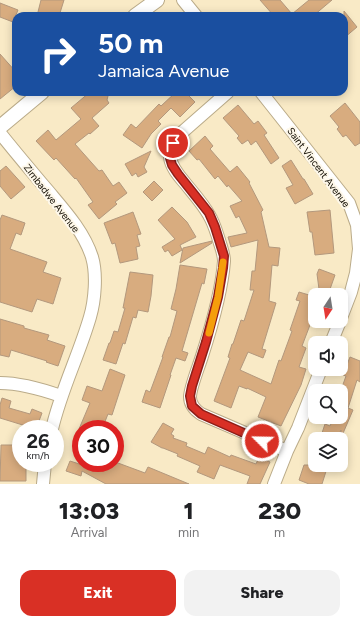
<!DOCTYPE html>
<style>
:root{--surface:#fff;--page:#f2f2f2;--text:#202124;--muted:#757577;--accent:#d93025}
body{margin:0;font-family:Figtree,sans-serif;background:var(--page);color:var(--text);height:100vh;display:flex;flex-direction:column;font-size:15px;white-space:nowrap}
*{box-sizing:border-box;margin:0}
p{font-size:13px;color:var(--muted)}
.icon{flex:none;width:22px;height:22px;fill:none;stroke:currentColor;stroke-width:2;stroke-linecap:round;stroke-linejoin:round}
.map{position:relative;height:484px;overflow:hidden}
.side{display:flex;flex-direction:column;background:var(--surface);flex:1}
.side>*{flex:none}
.banner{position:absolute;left:12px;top:12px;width:336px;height:84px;border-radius:12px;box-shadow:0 2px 10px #0003;background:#1a4fa0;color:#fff;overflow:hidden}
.needle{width:26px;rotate:192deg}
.tools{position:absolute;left:308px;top:288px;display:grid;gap:8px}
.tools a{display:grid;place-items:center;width:40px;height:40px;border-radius:8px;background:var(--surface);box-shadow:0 2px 10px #0003;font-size:20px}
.speed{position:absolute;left:12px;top:420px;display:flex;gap:8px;font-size:20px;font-weight:700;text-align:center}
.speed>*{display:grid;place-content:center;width:52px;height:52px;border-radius:50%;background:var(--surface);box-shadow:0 2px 10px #0003;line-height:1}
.speed small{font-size:10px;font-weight:400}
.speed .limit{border:6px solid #d22;background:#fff;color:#111}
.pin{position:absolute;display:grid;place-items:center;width:34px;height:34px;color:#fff;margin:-17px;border:2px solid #fff;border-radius:50%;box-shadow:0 1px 4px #0007}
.me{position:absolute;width:44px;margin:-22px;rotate:293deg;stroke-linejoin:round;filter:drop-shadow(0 0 3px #0008)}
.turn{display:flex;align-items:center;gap:14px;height:84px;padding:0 20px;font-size:18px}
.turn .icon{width:52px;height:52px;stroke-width:2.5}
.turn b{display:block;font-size:28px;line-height:34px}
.eta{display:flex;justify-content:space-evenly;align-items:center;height:68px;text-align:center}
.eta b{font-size:24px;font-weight:800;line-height:28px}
.cta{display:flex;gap:8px;margin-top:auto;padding:8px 20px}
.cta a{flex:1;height:46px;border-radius:12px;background:var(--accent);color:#fff;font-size:16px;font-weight:800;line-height:46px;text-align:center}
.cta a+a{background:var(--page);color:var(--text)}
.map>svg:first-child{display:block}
.building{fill:#d8ac7f;stroke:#b3987d}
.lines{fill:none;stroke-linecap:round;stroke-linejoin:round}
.minor-casing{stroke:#baab89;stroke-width:14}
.tertiary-casing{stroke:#baab89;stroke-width:16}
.minor{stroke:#fff;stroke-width:12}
.tertiary{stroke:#fff;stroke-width:14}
.route-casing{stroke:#8d1f18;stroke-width:10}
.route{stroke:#d93025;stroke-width:7}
.slow{stroke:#f59e0b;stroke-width:7}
.labels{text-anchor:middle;stroke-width:4;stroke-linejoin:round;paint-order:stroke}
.street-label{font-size:10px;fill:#130e03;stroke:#fef8ea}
</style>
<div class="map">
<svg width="360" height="484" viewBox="0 0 360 484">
<rect width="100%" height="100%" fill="#f9eac6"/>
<path class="building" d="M41 0H64L59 16H37Z
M260 0H280L292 14 309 0H332L313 16H274Z
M0 3 18 10 13 22 0 17Z
M344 11 357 27 344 38Z
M0 54 16 72V86L0 99Z
M90 92H109L107 100 109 103 92 118 99 126 90 134 89 133 75 144 99 171 102 170 113 186 119 182 127 193 115 202 117 204 99 219 88 205 93 202 76 178 75 179 56 158 54 160 36 141 48 130 56 140 81 119 71 108Z
M176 92H185L195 102 180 117 171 108 158 121 161 124 151 134 142 148 123 135 131 124 136 128 159 104 161 106Z
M345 103 360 122V143L355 146 346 135 343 137 337 129 339 127 330 116Z
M238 105 254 124 258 121 267 133 264 135 279 158 271 164 256 141 251 145 248 140 242 144 237 138 239 136 223 118Z
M205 136 213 146 210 149 230 172 237 166 250 182 249 183 263 210 261 212 269 247 280 248 278 266 272 265 269 301 276 303 262 349 266 350 263 358 248 352 240 370 271 384 279 360 281 361 292 331 290 330 300 301 296 300 299 292 309 295 311 303 315 302V318L313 317 302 346 306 348 299 367 306 369 301 385 281 426 258 417 266 397 247 388V389L239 386 231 408 214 401 230 358 228 357 232 344H233L241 320 244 321 254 290H250L252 271H255L258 240 231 247 228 237 247 233 239 216 236 218 230 206 242 201 228 185 227 187 218 176 215 179 199 159 197 160 189 151Z
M151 151 144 167 147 172 138 177 136 173 132 176 125 164Z
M291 160 303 179H304L313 194 295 204 286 188 293 185 282 166Z
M6 166 25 187 11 199 0 186V171Z
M154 181 163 190 152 201 143 192Z
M172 207 187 222 196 237 180 245 182 250 172 256 168 250 165 252 162 247 175 239 158 220Z
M330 210 334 253 315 255 312 232H310L307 212Z
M133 212 141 234 137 235 140 246 136 247 138 259 120 263 115 243 112 244 104 223Z
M2 215 25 223 21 235 16 233 10 249 47 262 43 272 61 278 53 304 37 299 32 312 0 302V220Z
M212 241V243L180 263 183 248Z
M180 265 207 269 204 284 202 283 182 351 188 353 185 361 176 358 170 375H171L160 408 142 402 146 390 150 392 163 357H162L169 337H170L177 311 171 309 176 289Z
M319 269 335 275 329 292 319 289 317 274Z
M130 272 153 275 151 296 148 312 138 310 136 318 133 317 125 344 123 343 116 364 103 360 109 343H110L114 331 118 332 125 308H123Z
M0 319 24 326V328L49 335 47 340 65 346 58 366 46 362 47 361 11 350 9 357 0 355Z
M350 357 360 361V382L357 380 348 408 353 410 341 438V430L337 439H320L325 424 330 426 334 417H341V390L346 376 343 375Z
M110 369 125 375 112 415 108 414 102 429H79L90 403 82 400 87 386 102 391Z
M2 398 11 401 9 408 30 414 32 409 42 413 36 429H24L26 426 0 418V405Z
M163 423 174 429 171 434 174 436 173 438 187 443 186 446 205 454 208 447 230 457 231 455 256 464 259 457 270 462 260 484H247L250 476 220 465 214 479 197 472 200 466 177 456 178 454 163 448H162L151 442Z
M1 445H17V454H21V463H26V481H0Z
M70 461 95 469 98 463H118L145 473 148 467 189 484H106L82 471 81 476 66 471Z
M304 465H328L322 484H309L299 480Z"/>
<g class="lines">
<defs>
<path id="minor" d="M183 0 196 16
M228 92 179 135C174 142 169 148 170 157 171 167 179 176 185 183 193 193 203 204 209 215 214 223 216 231 219 240 221 247 224 254 224 261 222 290 211 328 202 356 199 366 190 388 190 397 190 405 195 410 201 414L287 451
M261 92 349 203 357 225 359 249 356 273 351 292 341 318
M0 133C16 153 32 172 49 192 65 211 84 232 92 257 97 274 95 300 90 317 79 355 61 390 52 429
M331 343 340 321
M0 383C21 383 41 389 61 396
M43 484 45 463
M274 484 287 451 298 428 321 369"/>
<path id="tertiary" d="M135 16 157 0
M0 127 42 92"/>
</defs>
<use href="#minor" class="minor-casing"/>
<use href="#tertiary" class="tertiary-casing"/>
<use href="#minor" class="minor"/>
<use href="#tertiary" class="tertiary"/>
</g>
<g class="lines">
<defs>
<path id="route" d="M173 143 170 150V158L172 165 178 174 209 213 215 227 224 256 223 268 218 297 206 342 192 386 190 396 192 406 201 414 262 441"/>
</defs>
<use href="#route" class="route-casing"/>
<use href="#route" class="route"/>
<path class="slow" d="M209 333 218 297 223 262"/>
</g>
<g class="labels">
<g class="street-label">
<text transform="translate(319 167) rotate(53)" y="4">Saint Vincent Avenue</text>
<text transform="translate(52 198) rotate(52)" y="4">Zimbadwe Avenue</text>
</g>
</g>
</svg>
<div class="tools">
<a><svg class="needle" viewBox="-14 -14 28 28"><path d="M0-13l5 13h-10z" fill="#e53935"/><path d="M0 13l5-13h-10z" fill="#757577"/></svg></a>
<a><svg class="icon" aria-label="sound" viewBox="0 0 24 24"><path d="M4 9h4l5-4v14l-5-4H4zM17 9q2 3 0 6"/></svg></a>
<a><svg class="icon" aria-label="search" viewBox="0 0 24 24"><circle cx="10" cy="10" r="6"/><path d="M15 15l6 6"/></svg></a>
<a><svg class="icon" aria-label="layers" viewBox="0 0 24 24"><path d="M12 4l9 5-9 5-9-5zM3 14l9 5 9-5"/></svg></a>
</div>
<div class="speed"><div>26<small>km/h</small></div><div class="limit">30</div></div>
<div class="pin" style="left:173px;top:143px;background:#d93025"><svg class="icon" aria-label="arrive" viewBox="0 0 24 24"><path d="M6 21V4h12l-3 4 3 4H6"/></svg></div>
<svg class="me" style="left:262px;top:441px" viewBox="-20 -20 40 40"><circle r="17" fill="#d93025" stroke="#fff" stroke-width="3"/><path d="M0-11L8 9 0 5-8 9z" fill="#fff"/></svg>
<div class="banner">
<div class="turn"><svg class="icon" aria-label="right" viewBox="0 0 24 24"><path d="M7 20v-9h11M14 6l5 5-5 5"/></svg><div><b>50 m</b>Jamaica Avenue</div></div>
</div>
</div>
<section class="side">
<div class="eta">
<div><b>13:03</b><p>Arrival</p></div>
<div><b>1</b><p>min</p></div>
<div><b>230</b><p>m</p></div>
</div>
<div class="cta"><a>Exit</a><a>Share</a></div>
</section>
